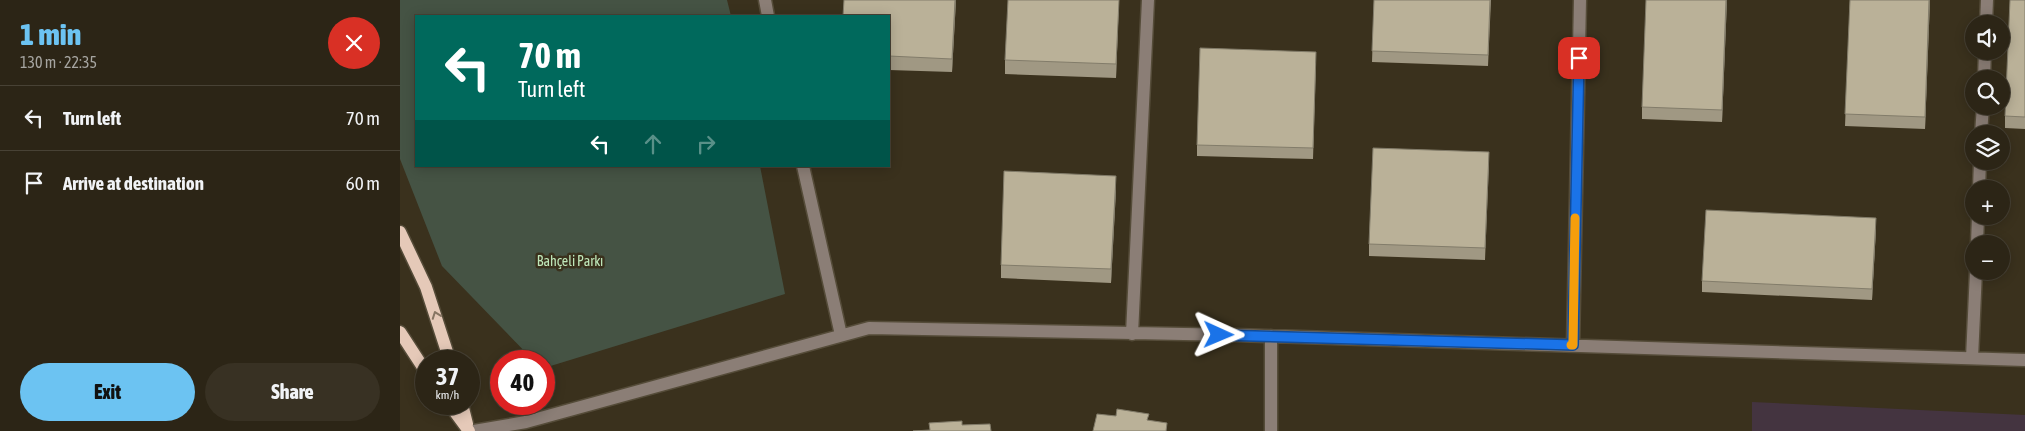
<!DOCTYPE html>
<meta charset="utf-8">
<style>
:root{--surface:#2c2516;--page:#383123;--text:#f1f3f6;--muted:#a6a5a1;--line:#484235;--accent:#6cc3f2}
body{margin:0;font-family:"Asap Condensed",sans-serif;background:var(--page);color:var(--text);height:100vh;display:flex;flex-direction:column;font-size:19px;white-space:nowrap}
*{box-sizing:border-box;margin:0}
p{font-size:16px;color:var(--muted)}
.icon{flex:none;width:28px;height:28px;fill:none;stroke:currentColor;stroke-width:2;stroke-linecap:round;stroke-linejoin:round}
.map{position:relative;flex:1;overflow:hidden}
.details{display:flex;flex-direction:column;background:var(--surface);width:400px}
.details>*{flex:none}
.banner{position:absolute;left:15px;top:15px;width:475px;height:152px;border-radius:0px;box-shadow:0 2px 12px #0003,0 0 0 1px var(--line);background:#00695c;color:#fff;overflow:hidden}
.buttons{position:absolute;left:1565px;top:15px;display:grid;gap:10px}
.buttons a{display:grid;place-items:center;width:45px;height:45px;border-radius:50%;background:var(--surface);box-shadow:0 2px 12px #0003,0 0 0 1px var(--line);font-size:25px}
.speed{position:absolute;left:15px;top:350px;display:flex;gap:10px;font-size:25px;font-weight:700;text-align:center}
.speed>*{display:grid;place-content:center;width:65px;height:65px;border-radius:50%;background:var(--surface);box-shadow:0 2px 12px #0003,0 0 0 1px var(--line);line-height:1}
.speed small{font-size:12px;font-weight:400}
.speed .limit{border:8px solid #d22;background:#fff;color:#111}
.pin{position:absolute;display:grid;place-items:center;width:42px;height:42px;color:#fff;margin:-21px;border-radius:10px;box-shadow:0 2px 8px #0006}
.me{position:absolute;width:55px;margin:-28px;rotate:91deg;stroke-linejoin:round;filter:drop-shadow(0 0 4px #0008)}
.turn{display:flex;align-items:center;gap:18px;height:105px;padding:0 20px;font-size:22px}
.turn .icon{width:65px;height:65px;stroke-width:2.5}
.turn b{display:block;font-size:35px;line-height:42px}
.lanes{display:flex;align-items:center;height:48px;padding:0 20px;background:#0003;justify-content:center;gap:25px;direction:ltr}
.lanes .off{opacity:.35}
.round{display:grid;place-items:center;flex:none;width:52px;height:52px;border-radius:26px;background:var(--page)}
.summary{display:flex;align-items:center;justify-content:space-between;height:85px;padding:0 20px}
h1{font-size:30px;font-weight:800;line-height:38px;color:var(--accent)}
.action{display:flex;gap:10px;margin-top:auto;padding:10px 20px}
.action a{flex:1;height:58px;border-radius:30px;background:var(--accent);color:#111;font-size:20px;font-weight:800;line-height:58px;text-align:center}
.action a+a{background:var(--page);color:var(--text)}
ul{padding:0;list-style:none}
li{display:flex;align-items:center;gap:15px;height:65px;padding:0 20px;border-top:1px solid var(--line)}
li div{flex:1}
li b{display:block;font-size:19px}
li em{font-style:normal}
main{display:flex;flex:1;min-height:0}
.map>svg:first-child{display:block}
.education{fill:#443440}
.green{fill:#455344}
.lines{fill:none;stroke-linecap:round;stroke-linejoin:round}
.minor-casing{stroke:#554c39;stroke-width:15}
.major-casing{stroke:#554c39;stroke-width:15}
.minor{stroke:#8b7e76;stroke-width:12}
.major{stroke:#e5c9b8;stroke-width:12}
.wall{fill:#a09883}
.shaded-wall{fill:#827c6a}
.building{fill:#bab198;stroke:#827c6a}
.oneway{stroke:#877563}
.route-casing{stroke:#114b97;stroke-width:12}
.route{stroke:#1a73e8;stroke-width:9}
.slow{stroke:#f59e0b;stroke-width:9}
.labels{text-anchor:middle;stroke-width:5;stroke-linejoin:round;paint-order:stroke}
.park-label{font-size:14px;fill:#bfe8ba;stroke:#3a311d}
</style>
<main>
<section class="details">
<div class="summary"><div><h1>1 min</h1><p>130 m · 22:35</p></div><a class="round" style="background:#d93025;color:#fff"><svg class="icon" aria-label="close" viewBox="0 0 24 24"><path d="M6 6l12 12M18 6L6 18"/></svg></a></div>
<ul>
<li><svg class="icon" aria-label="left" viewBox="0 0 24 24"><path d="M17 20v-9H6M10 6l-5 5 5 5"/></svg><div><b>Turn left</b></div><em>70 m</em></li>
<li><svg class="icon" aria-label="arrive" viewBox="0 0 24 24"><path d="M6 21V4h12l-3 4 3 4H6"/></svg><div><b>Arrive at destination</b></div><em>60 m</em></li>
</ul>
<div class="action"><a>Exit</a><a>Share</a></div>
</section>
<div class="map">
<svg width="1625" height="431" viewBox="0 0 1625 431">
<rect width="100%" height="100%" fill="#3a311d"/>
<path class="education" d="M1352 402 1625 415V431H1352Z"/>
<path class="green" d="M0 0H327L331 16H16V166H360L385 294 144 368V361H134L42 266 0 159Z"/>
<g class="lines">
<defs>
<path id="minor" d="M365 0 368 16
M1586 24 1587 0
M1584 79 1585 51
M1581 134 1583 106
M403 166 441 335
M1579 189 1580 161
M1577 244 1578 216
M732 334 748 0
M871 336V431
M1173 345 1180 0
M1572 358 1576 271
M74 431 126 422 469 328 836 335 1625 360"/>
<path id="major" d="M0 232 26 287 50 361
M0 332 26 372
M49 404 69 431
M62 404 67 424"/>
</defs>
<use href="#minor" class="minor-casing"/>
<use href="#major" class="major-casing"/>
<use href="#minor" class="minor"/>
<use href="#major" class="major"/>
</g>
<path class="wall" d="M444 0H556L552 72 489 70V16Z
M719 0 716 78 605 74V60Z
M974 0H1091L1088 66 972 62Z
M1327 0 1322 122 1242 119V107Z
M1450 0H1530L1525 129 1445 126Z
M1625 0V129L1605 128V116Z
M916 63 913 159 797 156V145Z
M1089 163 1085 260 969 256V244Z
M716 190 711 283 601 278V265Z
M1476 229 1472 300 1302 292V281Z"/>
<path class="shaded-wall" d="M555 0H556L552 72V59Z
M719 0 716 78V64Z
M1326 0H1327L1322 122V110Z
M1529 0H1530L1525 129V117Z
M716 176V190L711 283V269Z
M1476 218V229L1472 300V289Z"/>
<path class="building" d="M444 0H555L552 59 489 56V16H443Z
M608 0H719L716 64 605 60Z
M974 0H1090L1088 55 972 51Z
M1246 0H1326L1322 110 1242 107Z
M1450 0H1529L1525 117 1445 114Z
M1610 0H1625V117L1605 116Z
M800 48 916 52 913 148 797 145Z
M973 148 1089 152 1085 248 969 244Z
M604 171 716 176 711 269 601 265Z
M1306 210 1476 218 1472 289 1302 281Z
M717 409 749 414 747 420 767 423 766 431H693L697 414 716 416Z
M562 421V425L590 424 591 431H513L530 430 529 423Z"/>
<defs><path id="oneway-chevron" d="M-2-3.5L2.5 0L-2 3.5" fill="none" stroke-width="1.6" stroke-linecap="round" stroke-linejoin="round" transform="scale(1.25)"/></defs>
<use class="oneway" href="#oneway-chevron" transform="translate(36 315) rotate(-110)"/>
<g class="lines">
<defs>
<path id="route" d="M819 335 1173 345 1179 58"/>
</defs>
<use href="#route" class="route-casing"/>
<use href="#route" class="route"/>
<path class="slow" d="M1171 345H1173L1175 218"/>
</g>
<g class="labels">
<g class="park-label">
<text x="170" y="266">Bahçeli Parkı</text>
</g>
</g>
</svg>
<div class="buttons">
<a><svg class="icon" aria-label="sound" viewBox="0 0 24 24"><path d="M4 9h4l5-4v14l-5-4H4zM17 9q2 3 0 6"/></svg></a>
<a><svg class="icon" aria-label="search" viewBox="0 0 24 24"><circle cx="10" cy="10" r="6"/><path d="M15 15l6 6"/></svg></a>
<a><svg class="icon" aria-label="layers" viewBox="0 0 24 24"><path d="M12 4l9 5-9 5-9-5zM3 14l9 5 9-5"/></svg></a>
<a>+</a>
<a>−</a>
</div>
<div class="speed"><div>37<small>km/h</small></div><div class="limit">40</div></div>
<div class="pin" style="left:1179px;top:58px;background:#d93025"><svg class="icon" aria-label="arrive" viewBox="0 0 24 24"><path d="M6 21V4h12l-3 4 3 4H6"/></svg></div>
<svg class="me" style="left:819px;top:335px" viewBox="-20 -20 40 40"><path d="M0-17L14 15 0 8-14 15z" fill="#1a73e8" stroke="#fff" stroke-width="4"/></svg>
<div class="banner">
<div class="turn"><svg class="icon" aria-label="left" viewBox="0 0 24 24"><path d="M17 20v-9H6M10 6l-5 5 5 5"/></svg><div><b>70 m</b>Turn left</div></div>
<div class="lanes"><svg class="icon" aria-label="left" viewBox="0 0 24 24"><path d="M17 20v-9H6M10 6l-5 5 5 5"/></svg><svg class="icon off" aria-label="ahead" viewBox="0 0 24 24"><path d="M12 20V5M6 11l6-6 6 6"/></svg><svg class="icon off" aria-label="right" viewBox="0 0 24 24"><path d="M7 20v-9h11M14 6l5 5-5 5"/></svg></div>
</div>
</div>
</main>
